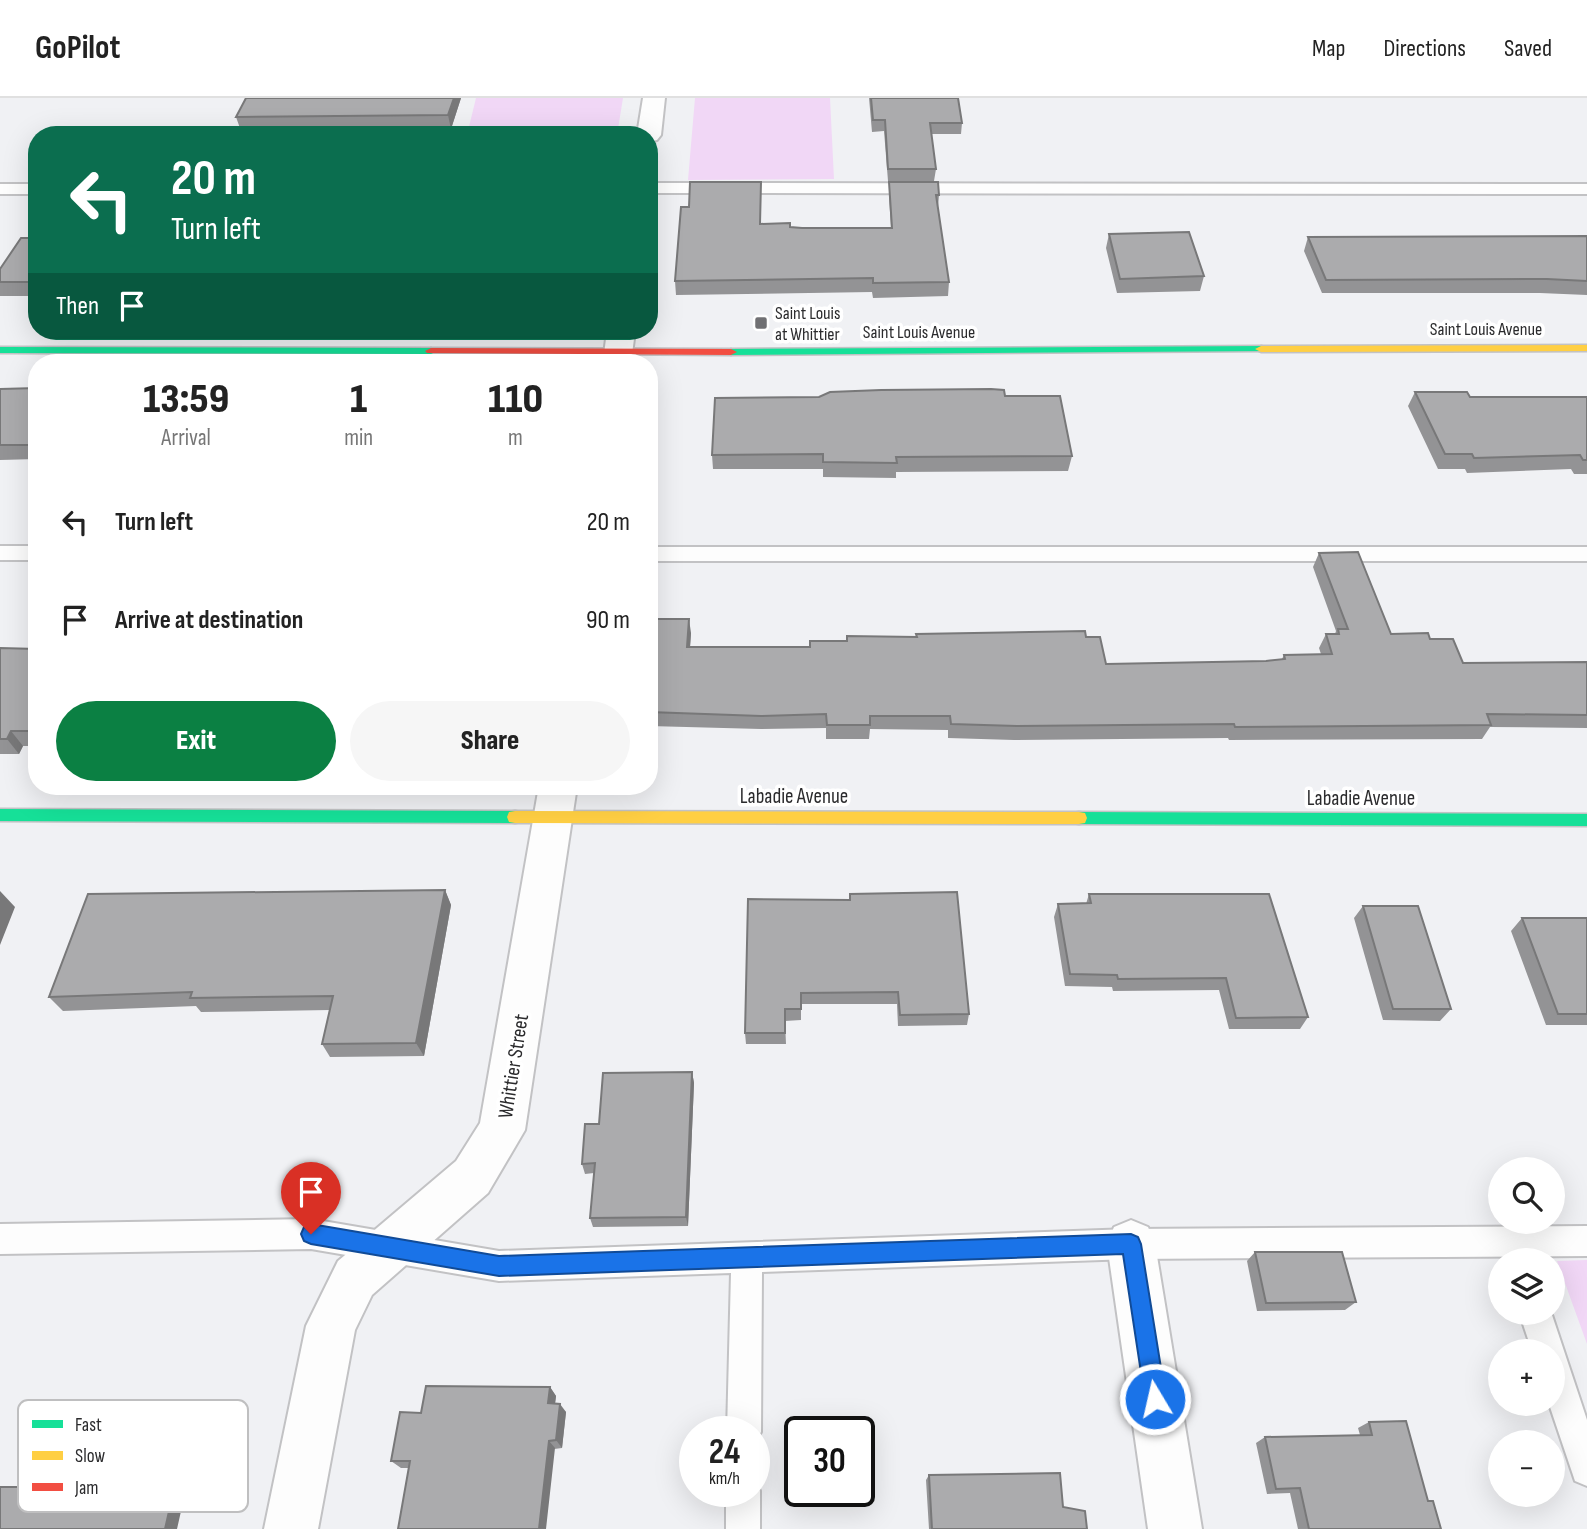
<!DOCTYPE html>
<meta charset="utf-8">
<style>
:root{--surface:#fff;--page:#f6f6f6;--text:#222;--muted:#767676;--line:#e0e0e0;--accent:#0b8043}
body{margin:0;font-family:"Sofia Sans Condensed",sans-serif;background:var(--page);color:var(--text);height:100vh;display:flex;flex-direction:column;font-size:26px;white-space:nowrap}
*{box-sizing:border-box;margin:0}
p{font-size:23px;color:var(--muted)}
.icon{flex:none;width:38px;height:38px;fill:none;stroke:currentColor;stroke-width:2;stroke-linecap:round;stroke-linejoin:round}
.map{position:relative;flex:1;overflow:hidden}
.panel{position:absolute;left:28px;top:256px;width:630px;height:441px;display:flex;flex-direction:column;background:var(--surface);border-radius:28px;box-shadow:0 7px 28px #0002}
.panel>*{flex:none}
.hud{position:absolute;left:28px;top:28px;width:630px;height:214px;border-radius:28px;box-shadow:0 7px 28px #0002;background:#0b6e4f;color:#fff;overflow:hidden}
.controls{position:absolute;left:1488px;top:1059px;display:grid;gap:14px}
.controls a{display:grid;place-items:center;width:77px;height:77px;border-radius:50%;background:var(--surface);box-shadow:0 7px 28px #0002;font-size:35px}
.speed{position:absolute;left:679px;top:1318px;display:flex;gap:14px;font-size:35px;font-weight:700;text-align:center}
.speed>*{display:grid;place-content:center;width:91px;height:91px;border-radius:50%;background:var(--surface);box-shadow:0 7px 28px #0002;line-height:1}
.speed small{font-size:18px;font-weight:400}
.speed .limit{border:4px solid #111;border-radius:10px;background:#fff;color:#111}
.pin{position:absolute;display:grid;place-items:center;width:60px;height:60px;color:#fff;margin:-72px -30px;border-radius:50% 50% 50% 0;rotate:-45deg;box-shadow:0 0 7px #0007}
.pin .icon{rotate:45deg}
.me{position:absolute;width:77px;margin:-38px;rotate:351deg;stroke-linejoin:round;filter:drop-shadow(0 0 5px #0008)}
.turn{display:flex;align-items:center;gap:24px;height:147px;padding:0 28px;font-size:32px}
.turn .icon{width:91px;height:91px;stroke-width:2.5}
.turn b{display:block;font-size:49px;line-height:60px}
.then{display:flex;align-items:center;height:66px;padding:0 28px;background:#0003;gap:14px;font-size:26px}
.eta{display:flex;justify-content:space-evenly;align-items:center;height:119px;text-align:center}
.eta b{font-size:42px;font-weight:800;line-height:49px}
.action{display:flex;gap:14px;margin-top:auto;padding:14px 28px}
.action a{flex:1;height:80px;border-radius:42px;background:var(--accent);color:#fff;font-size:28px;font-weight:800;line-height:80px;text-align:center}
.action a+a{background:var(--page);color:var(--text)}
ul{padding:0;list-style:none}
li{display:flex;align-items:center;gap:21px;height:98px;padding:0 28px}
li div{flex:1}
li b{display:block;font-size:26px}
li em{font-style:normal}
header{display:flex;align-items:center;gap:42px;box-sizing:border-box;height:98px;padding:0 35px;background:var(--surface);border-bottom:2px solid var(--line)}
header strong{font-size:33px}
nav{display:flex;gap:38px;margin-inline-start:auto;font-size:24px}
.map>svg:first-child{display:block}
.green{fill:#f1d7f6}
.lines{fill:none;stroke-linecap:round;stroke-linejoin:round}
.lane-casing{stroke:#c2c2c4;stroke-width:4}
.street-casing{stroke:#c2c2c4;stroke-width:4}
.fast-casing{stroke:#c2c2c4;stroke-width:3}
.slow-casing{stroke:#c2c2c4;stroke-width:3}
.jam-casing{stroke:#c2c2c4;stroke-width:3}
.lane{fill:#fdfdfd;fill-rule:evenodd}
.street{fill:#fdfdfd;fill-rule:evenodd}
.fast{fill:#16e098;fill-rule:evenodd}
.slow{fill:#ffcf43;fill-rule:evenodd}
.jam{fill:#f24e42;fill-rule:evenodd}
.wall{fill:#939395}
.shaded-wall{fill:#787879}
.building{fill:#ababad;stroke:#787879;stroke-width:2}
.route{fill:#1a73e8;stroke:#114b97;stroke-width:2}
.poi-dot{fill:#707073;stroke:#fff;stroke-width:2.5}
.labels{text-anchor:middle;stroke-width:7;stroke-linejoin:round;paint-order:stroke}
.far-poi-label{font-size:18px;fill:#2b2b2d;stroke:#fff;text-anchor:start}
.far-street-label{font-size:18px;fill:#2b2b2d;stroke:#fff}
.street-label{font-size:21px;fill:#2b2b2d;stroke:#fff}
.key{fill:#fff;stroke:#bfbfc0;stroke-width:2}
.key-label{font-size:19px;fill:#2b2b2d}
</style>
<header>
<strong>GoPilot</strong>
<nav><a>Map</a><a>Directions</a><a>Saved</a></nav>
</header>
<div class="map">
<svg width="1587" height="1431" viewBox="0 0 1587 1431">
<rect width="100%" height="100%" fill="#f0f1f4"/>
<path class="green" d="M476 0H623L617 37H467Z
M695 0H830L834 81 688 82Z
M1587 1162V1246L1557 1163Z"/>
<g class="lines">
<defs>
<path id="lane" d="M649 85 1587 86V96L649 95Z
M0 86H37V96H0Z
M0 448H37V462H0Z
M649 449H1587V463H649Z
M311 1121 499 1153 1131 1131 1587 1128V1158L1131 1161 762 1174 761 1334 754 1346V1334H727L731 1175 499 1183 311 1151 0 1156V1126Z
M1519 1214H1551L1587 1322V1388L1575 1383 1549 1306H1552V1253H1532Z
M754 1381 760 1393V1431H726V1393H754Z"/>
<path id="street" d="M643 0H665L661 37 657 42 649 44V37H637Z
M607 233H635L631 264H603Z
M539 688H577L525 1032 488 1095 372 1197 355 1232 318 1431H264L306 1228 338 1163 456 1063 480 1025Z
M1131 1122 1148 1129 1155 1146 1202 1431H1148L1107 1146 1114 1129Z"/>
<path id="fast" d="M1261 248 1265 249V253L731 257 725 254 731 251Z
M0 249 431 250 437 253 431 256 0 255Z
M0 711 515 713 521 714 523 719 521 724 515 725 0 723Z
M1079 714 1587 716V728L1079 726 1073 725 1071 720 1073 715Z"/>
<path id="slow" d="M1587 247V253L1261 254 1255 251 1261 248Z
M515 713 1079 714 1085 715 1087 720 1085 725 1079 726 515 725 509 724 507 719 509 714Z"/>
<path id="jam" d="M431 250 731 251 737 254 731 257 427 255 425 253Z"/>
</defs>
<use href="#lane" class="lane-casing"/>
<use href="#street" class="street-casing"/>
<use href="#fast" class="fast-casing"/>
<use href="#slow" class="slow-casing"/>
<use href="#jam" class="jam-casing"/>
<use href="#lane" class="lane"/>
<use href="#street" class="street"/>
<use href="#fast" class="fast"/>
<use href="#slow" class="slow"/>
<use href="#jam" class="jam"/>
</g>
<path class="wall" d="M461 0 451 31 241 33 236 19Z
M869 0H958L962 25 961 36H931L936 71 934 83H888L884 33 872 34Z
M761 84V126L790 129 891 130 889 98V84L939 97 938 109 949 184 948 198 873 200 872 194 676 197 675 183 689 109Z
M1109 136 1204 178 1200 193 1117 195 1106 150Z
M1587 138V197L1540 195H1322L1304 153 1308 139Z
M37 140V198H0V171Z
M37 290V361L0 362V291Z
M1415 294 1470 299H1587V376H1574L1571 371 1467 375 1465 371H1438L1408 308Z
M1005 298 1072 358 1068 373 896 374V380L823 379V371H713L712 357 819 299Z
M1319 455 1391 536 1430 541 1463 565 1587 564V630L1490 629 1482 641 1229 642 1228 640 1014 642 948 640V632L870 631 869 641H826V630L761 631 649 628V521L691 535 690 549H810L846 543 847 538 916 539V536L1086 539 1106 566 1266 563 1282 561 1284 557 1321 556 1319 550 1326 536H1335L1336 533 1313 469Z
M0 550 37 551V648H23L19 656H0Z
M445 792 451 807 424 958 330 959 322 946 330 912 201 914 196 908 63 913 49 899Z
M850 796 969 916 967 927 898 928 897 906H801V922L785 923 786 946H746L745 935 849 802Z
M1089 796 1308 919 1300 931H1229L1219 892 1113 893 1112 889 1065 888 1054 819 1058 806H1086Z
M1363 808 1451 911 1440 923 1383 922 1354 820Z
M1522 820H1587V927H1546L1511 833Z
M692 974 694 985 688 1128 593 1129 590 1120 594 1075 585 1076 582 1066 599 1026Z
M1255 1154 1356 1204 1345 1212 1257 1213 1247 1163Z
M550 1289 556 1298 555 1305 566 1314 562 1350 409 1370H401L391 1363 421 1315Z
M1369 1324 1428 1403 1441 1431H1298L1290 1395 1267 1396 1256 1345 1265 1339 1360 1337 1358 1330Z
M929 1377 1063 1409 1087 1431H929L926 1382Z"/>
<path class="shaded-wall" d="M454 0H461L451 31 448 17Z
M689 521 691 535 689 563 687 549Z
M11 633 23 648 19 656 7 641Z
M445 792 451 807 424 958 416 945Z
M0 793 15 809 0 847Z
M692 974 694 985 688 1128 686 1119Z
M550 1289 556 1298 554 1314 548 1305Z
M194 1305 204 1311 184 1390 186 1391 177 1431H165L172 1387Z
M560 1306 566 1314 562 1350 556 1342Z
M549 1343 555 1350 546 1431H539Z"/>
<path class="building" d="M246 0H454L448 17 236 19Z
M871 0H958L962 25H930L936 71H888L885 22H873Z
M690 84H761L760 126 790 125V129L802 130H892L889 84H938L939 97H936L949 184 873 185V180L675 183 681 109H689Z
M1189 134 1204 178 1120 181 1109 136Z
M1587 138V183L1547 181 1326 182 1308 139Z
M21 140H37V184H0V171Z
M37 290V347H0V291Z
M991 291 1004 292 1005 298H1060L1072 358 896 359 897 365 823 364V356L712 357 715 300 819 299 830 294 881 292Z
M1415 294H1467L1470 299H1587V362H1583L1580 357 1474 360 1472 356H1445Z
M1358 454 1391 536 1428 535 1430 541H1453L1463 565 1587 564V617L1487 616 1491 627 1235 629 1234 626 1017 628 951 626 950 618H870V627H827L826 616 761 618 649 614V521H689L687 549H810V543H847V538L917 539 916 536 1085 533 1086 539H1100L1106 566 1266 563 1285 561 1284 557 1332 556 1326 536H1339L1338 531H1348L1319 455Z
M0 550 37 551V633H11L7 641H0Z
M445 792 416 945 322 946 333 898 190 900 192 894 49 899 88 796Z
M957 794 969 916 900 917 898 894 801 895V911H785V935H745L748 801 850 802V796Z
M1089 796H1269L1308 919 1236 920 1226 880 1118 881 1117 877 1070 876 1058 806 1091 805Z
M1363 808H1418L1451 911H1393Z
M1522 820H1587V916H1558Z
M692 974 686 1119 590 1120 595 1065 582 1066 585 1026H599L603 975Z
M1255 1154H1342L1356 1204 1266 1205Z
M426 1288 550 1289 548 1305 560 1306 556 1342 549 1343 539 1431H398L410 1363H391L400 1314 421 1315Z
M194 1305 172 1387H175L165 1431H0V1389H37L63 1310H91L92 1306Z
M1406 1323 1428 1403H1433L1441 1431H1309L1300 1390 1276 1391 1265 1339 1372 1337 1369 1324Z
M1060 1375 1063 1409 1085 1413 1087 1431H932L929 1377Z"/>
<path class="route" d="M311 1126 499 1158 1131 1136 1138 1139 1141 1146 1166 1301 1163 1309 1155 1312 1148 1309 1145 1301 1123 1156 499 1178 311 1146 304 1143 301 1136 304 1129Z"/>
<rect class="poi-dot" x="754" y="218" width="14" height="14" rx="3.5"/>
<g class="labels">
<g class="far-poi-label">
<text x="775" y="221">Saint Louis<tspan x="775" dy="21">at Whittier</tspan></text>
</g>
<g class="far-street-label">
<text x="1486" y="237">Saint Louis Avenue</text>
<text x="919" y="240">Saint Louis Avenue</text>
</g>
<g class="street-label">
<text x="794" y="705">Labadie Avenue</text>
<text x="1361" y="707">Labadie Avenue</text>
<text transform="translate(513 968) rotate(-81)" y="7">Whittier Street</text>
</g>
</g>
<rect x="18" y="1302" width="230" height="112" rx="10" class="key"/>
<rect x="32" y="1322" width="31" height="8" fill="#16e098"/>
<rect x="32" y="1353" width="31" height="9" fill="#ffcf43"/>
<rect x="32" y="1385" width="31" height="8" fill="#f24e42"/>
<g class="key-label">
<text x="75" y="1333">Fast</text>
<text x="75" y="1364">Slow</text>
<text x="75" y="1396">Jam</text>
</g>
</svg>
<div class="controls">
<a><svg class="icon" aria-label="search" viewBox="0 0 24 24"><circle cx="10" cy="10" r="6"/><path d="M15 15l6 6"/></svg></a>
<a><svg class="icon" aria-label="layers" viewBox="0 0 24 24"><path d="M12 4l9 5-9 5-9-5zM3 14l9 5 9-5"/></svg></a>
<a>+</a>
<a>−</a>
</div>
<div class="speed"><div>24<small>km/h</small></div><div class="limit">30</div></div>
<div class="pin" style="left:311px;top:1136px;background:#d93025"><svg class="icon" aria-label="arrive" viewBox="0 0 24 24"><path d="M6 21V4h12l-3 4 3 4H6"/></svg></div>
<svg class="me" style="left:1155px;top:1301px" viewBox="-20 -20 40 40"><circle r="17" fill="#1a73e8" stroke="#fff" stroke-width="3"/><path d="M0-11L8 9 0 5-8 9z" fill="#fff"/></svg>
<div class="hud">
<div class="turn"><svg class="icon" aria-label="left" viewBox="0 0 24 24"><path d="M17 20v-9H6M10 6l-5 5 5 5"/></svg><div><b>20 m</b>Turn left</div></div>
<div class="then">Then<svg class="icon" aria-label="arrive" viewBox="0 0 24 24"><path d="M6 21V4h12l-3 4 3 4H6"/></svg></div>
</div>
<section class="panel">
<div class="eta">
<div><b>13:59</b><p>Arrival</p></div>
<div><b>1</b><p>min</p></div>
<div><b>110</b><p>m</p></div>
</div>
<ul>
<li><svg class="icon" aria-label="left" viewBox="0 0 24 24"><path d="M17 20v-9H6M10 6l-5 5 5 5"/></svg><div><b>Turn left</b></div><em>20 m</em></li>
<li><svg class="icon" aria-label="arrive" viewBox="0 0 24 24"><path d="M6 21V4h12l-3 4 3 4H6"/></svg><div><b>Arrive at destination</b></div><em>90 m</em></li>
</ul>
<div class="action"><a>Exit</a><a>Share</a></div>
</section>
</div>
